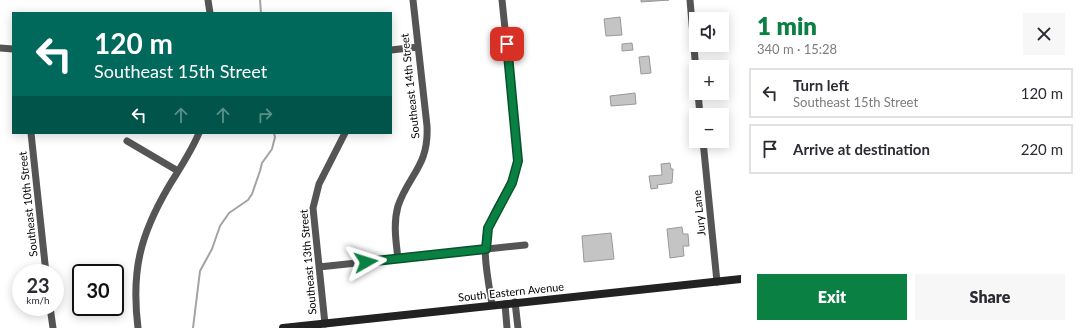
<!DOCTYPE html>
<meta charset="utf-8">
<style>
:root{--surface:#fff;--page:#f7f7f7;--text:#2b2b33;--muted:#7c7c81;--line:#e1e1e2;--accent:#0b8043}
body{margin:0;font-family:Lato,sans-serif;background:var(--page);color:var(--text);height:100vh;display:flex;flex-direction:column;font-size:15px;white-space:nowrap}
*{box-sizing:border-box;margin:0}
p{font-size:13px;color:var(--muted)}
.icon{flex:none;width:22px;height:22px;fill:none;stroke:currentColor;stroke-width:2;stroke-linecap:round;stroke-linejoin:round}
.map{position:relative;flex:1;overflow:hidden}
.drawer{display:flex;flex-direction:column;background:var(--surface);width:340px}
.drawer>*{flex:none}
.hud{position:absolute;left:12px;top:12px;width:380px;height:122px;border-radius:0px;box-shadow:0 2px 10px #0003;background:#00695c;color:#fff;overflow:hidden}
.tools{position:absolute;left:689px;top:12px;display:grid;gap:8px}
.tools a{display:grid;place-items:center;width:40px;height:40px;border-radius:0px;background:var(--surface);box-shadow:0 2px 10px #0003;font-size:20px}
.speed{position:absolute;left:12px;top:264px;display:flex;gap:8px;font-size:20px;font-weight:700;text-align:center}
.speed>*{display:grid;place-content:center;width:52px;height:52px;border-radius:50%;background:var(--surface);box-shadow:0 2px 10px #0003;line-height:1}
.speed small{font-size:10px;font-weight:400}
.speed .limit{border:2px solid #111;border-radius:6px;background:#fff;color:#111}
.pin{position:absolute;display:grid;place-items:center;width:34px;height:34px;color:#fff;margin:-17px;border-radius:8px;box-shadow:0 2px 6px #0006}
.me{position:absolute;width:44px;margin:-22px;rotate:84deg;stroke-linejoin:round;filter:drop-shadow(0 0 3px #0008)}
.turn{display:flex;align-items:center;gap:14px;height:84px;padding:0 16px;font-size:18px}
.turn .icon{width:52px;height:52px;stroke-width:2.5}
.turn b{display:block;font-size:28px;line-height:34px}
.lanes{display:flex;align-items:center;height:38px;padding:0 16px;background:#0003;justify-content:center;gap:20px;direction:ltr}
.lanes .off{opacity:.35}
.round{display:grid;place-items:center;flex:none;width:42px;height:42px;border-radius:0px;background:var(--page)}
.overview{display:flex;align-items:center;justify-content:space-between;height:68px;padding:0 16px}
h1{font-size:24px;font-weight:800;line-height:30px;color:var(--accent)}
.cta{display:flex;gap:8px;margin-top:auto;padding:8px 16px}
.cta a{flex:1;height:46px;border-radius:0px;background:var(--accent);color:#fff;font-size:16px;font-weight:800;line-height:46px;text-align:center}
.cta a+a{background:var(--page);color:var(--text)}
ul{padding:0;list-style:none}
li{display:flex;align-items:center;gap:12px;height:50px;margin:0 8px 6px;padding:0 8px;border:2px solid var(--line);border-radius:0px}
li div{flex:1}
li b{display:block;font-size:15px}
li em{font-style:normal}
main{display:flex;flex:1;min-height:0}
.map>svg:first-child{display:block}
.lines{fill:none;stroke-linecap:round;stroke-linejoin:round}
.stream{stroke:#a3a3a3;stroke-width:2}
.building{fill:#c4c4c4;stroke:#999}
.street{stroke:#555;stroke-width:7}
.secondary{stroke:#222;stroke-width:8}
.route-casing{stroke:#07532c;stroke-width:10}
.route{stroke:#0b8043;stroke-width:7}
.labels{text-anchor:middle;stroke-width:3.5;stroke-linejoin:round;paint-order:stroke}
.street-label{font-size:11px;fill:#000;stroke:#fff}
</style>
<main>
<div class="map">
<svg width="741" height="328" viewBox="0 0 741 328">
<rect width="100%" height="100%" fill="#fff"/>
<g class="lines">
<path class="stream" d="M260 0 261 13
M193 328 200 271 212 249 220 226 229 213 248 200 252 194 260 171 262 163 272 149 275 137 274 133"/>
</g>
<path class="building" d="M641 0H669L641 2Z
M620 17 622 35 606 36 604 19Z
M632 43 633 50 622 51V44Z
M649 56 651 73 641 74 639 57Z
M635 93 636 104 611 106 610 96Z
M670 163 671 169H673L672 183 657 185 658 188 651 189 649 176 662 175 661 164Z
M682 227 683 234H688L689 246H683L684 256 670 258 667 229Z
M611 233 614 259 584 262 582 236Z"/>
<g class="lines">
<path class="street" d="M208 0 210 13
M690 0 696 71
M0 48 13 49
M391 50 418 47
M698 93 700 115
M31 133 46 273
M127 141 178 171
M703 141 717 282
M398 259C396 241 393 224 398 206 409 174 429 166 427 126L413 0
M319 267 525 245
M515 302 518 328
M505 304 507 328
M492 305C489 284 481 248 488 228 496 202 517 183 518 154L502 0
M50 307 53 328
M325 324 313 208 319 184 345 133
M138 328C131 271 140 235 169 186 180 168 191 152 199 133"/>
<path class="secondary" d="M283 328 741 279"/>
</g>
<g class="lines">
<defs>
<path id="route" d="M366 262 486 249 488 228 512 183 518 161 507 44"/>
</defs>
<use href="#route" class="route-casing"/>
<use href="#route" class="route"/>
</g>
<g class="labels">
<g class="street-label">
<text transform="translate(410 86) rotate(-96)" y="4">Southeast 14th Street</text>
<text transform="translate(28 204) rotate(-96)" y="4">Southeast 10th Street</text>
<text transform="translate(699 213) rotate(-96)" y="4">Jury Lane</text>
<text transform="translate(308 262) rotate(-95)" y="4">Southeast 13th Street</text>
<text transform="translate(511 292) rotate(-6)" y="4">South Eastern Avenue</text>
</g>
</g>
</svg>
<div class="tools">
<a><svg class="icon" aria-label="sound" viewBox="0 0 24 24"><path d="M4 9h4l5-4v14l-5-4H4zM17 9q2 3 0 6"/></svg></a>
<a>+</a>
<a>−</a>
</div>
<div class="speed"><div>23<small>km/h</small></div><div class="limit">30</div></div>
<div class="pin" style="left:507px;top:44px;background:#d93025"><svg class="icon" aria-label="arrive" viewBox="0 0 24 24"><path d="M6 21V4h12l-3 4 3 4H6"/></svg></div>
<svg class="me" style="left:366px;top:262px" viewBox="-20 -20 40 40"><path d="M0-17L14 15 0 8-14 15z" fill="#0b8043" stroke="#fff" stroke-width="4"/></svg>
<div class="hud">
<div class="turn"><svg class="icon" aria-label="left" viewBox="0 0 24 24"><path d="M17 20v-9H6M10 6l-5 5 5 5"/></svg><div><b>120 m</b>Southeast 15th Street</div></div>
<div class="lanes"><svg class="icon" aria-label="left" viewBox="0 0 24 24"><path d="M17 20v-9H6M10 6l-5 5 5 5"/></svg><svg class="icon off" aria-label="ahead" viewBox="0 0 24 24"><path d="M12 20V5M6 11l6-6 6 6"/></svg><svg class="icon off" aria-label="ahead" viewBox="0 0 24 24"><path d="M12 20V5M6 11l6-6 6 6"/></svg><svg class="icon off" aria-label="right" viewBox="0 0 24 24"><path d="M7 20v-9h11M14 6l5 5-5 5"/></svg></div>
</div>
</div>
<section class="drawer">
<div class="overview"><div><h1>1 min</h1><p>340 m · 15:28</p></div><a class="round"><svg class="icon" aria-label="close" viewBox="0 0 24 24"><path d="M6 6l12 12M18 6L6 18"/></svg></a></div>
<ul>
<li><svg class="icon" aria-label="left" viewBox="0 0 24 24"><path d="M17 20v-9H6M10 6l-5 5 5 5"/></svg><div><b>Turn left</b><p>Southeast 15th Street</p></div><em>120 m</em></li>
<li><svg class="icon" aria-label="arrive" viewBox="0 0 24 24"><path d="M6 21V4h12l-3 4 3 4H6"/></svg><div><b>Arrive at destination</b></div><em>220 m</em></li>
</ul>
<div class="cta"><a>Exit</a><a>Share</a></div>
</section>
</main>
